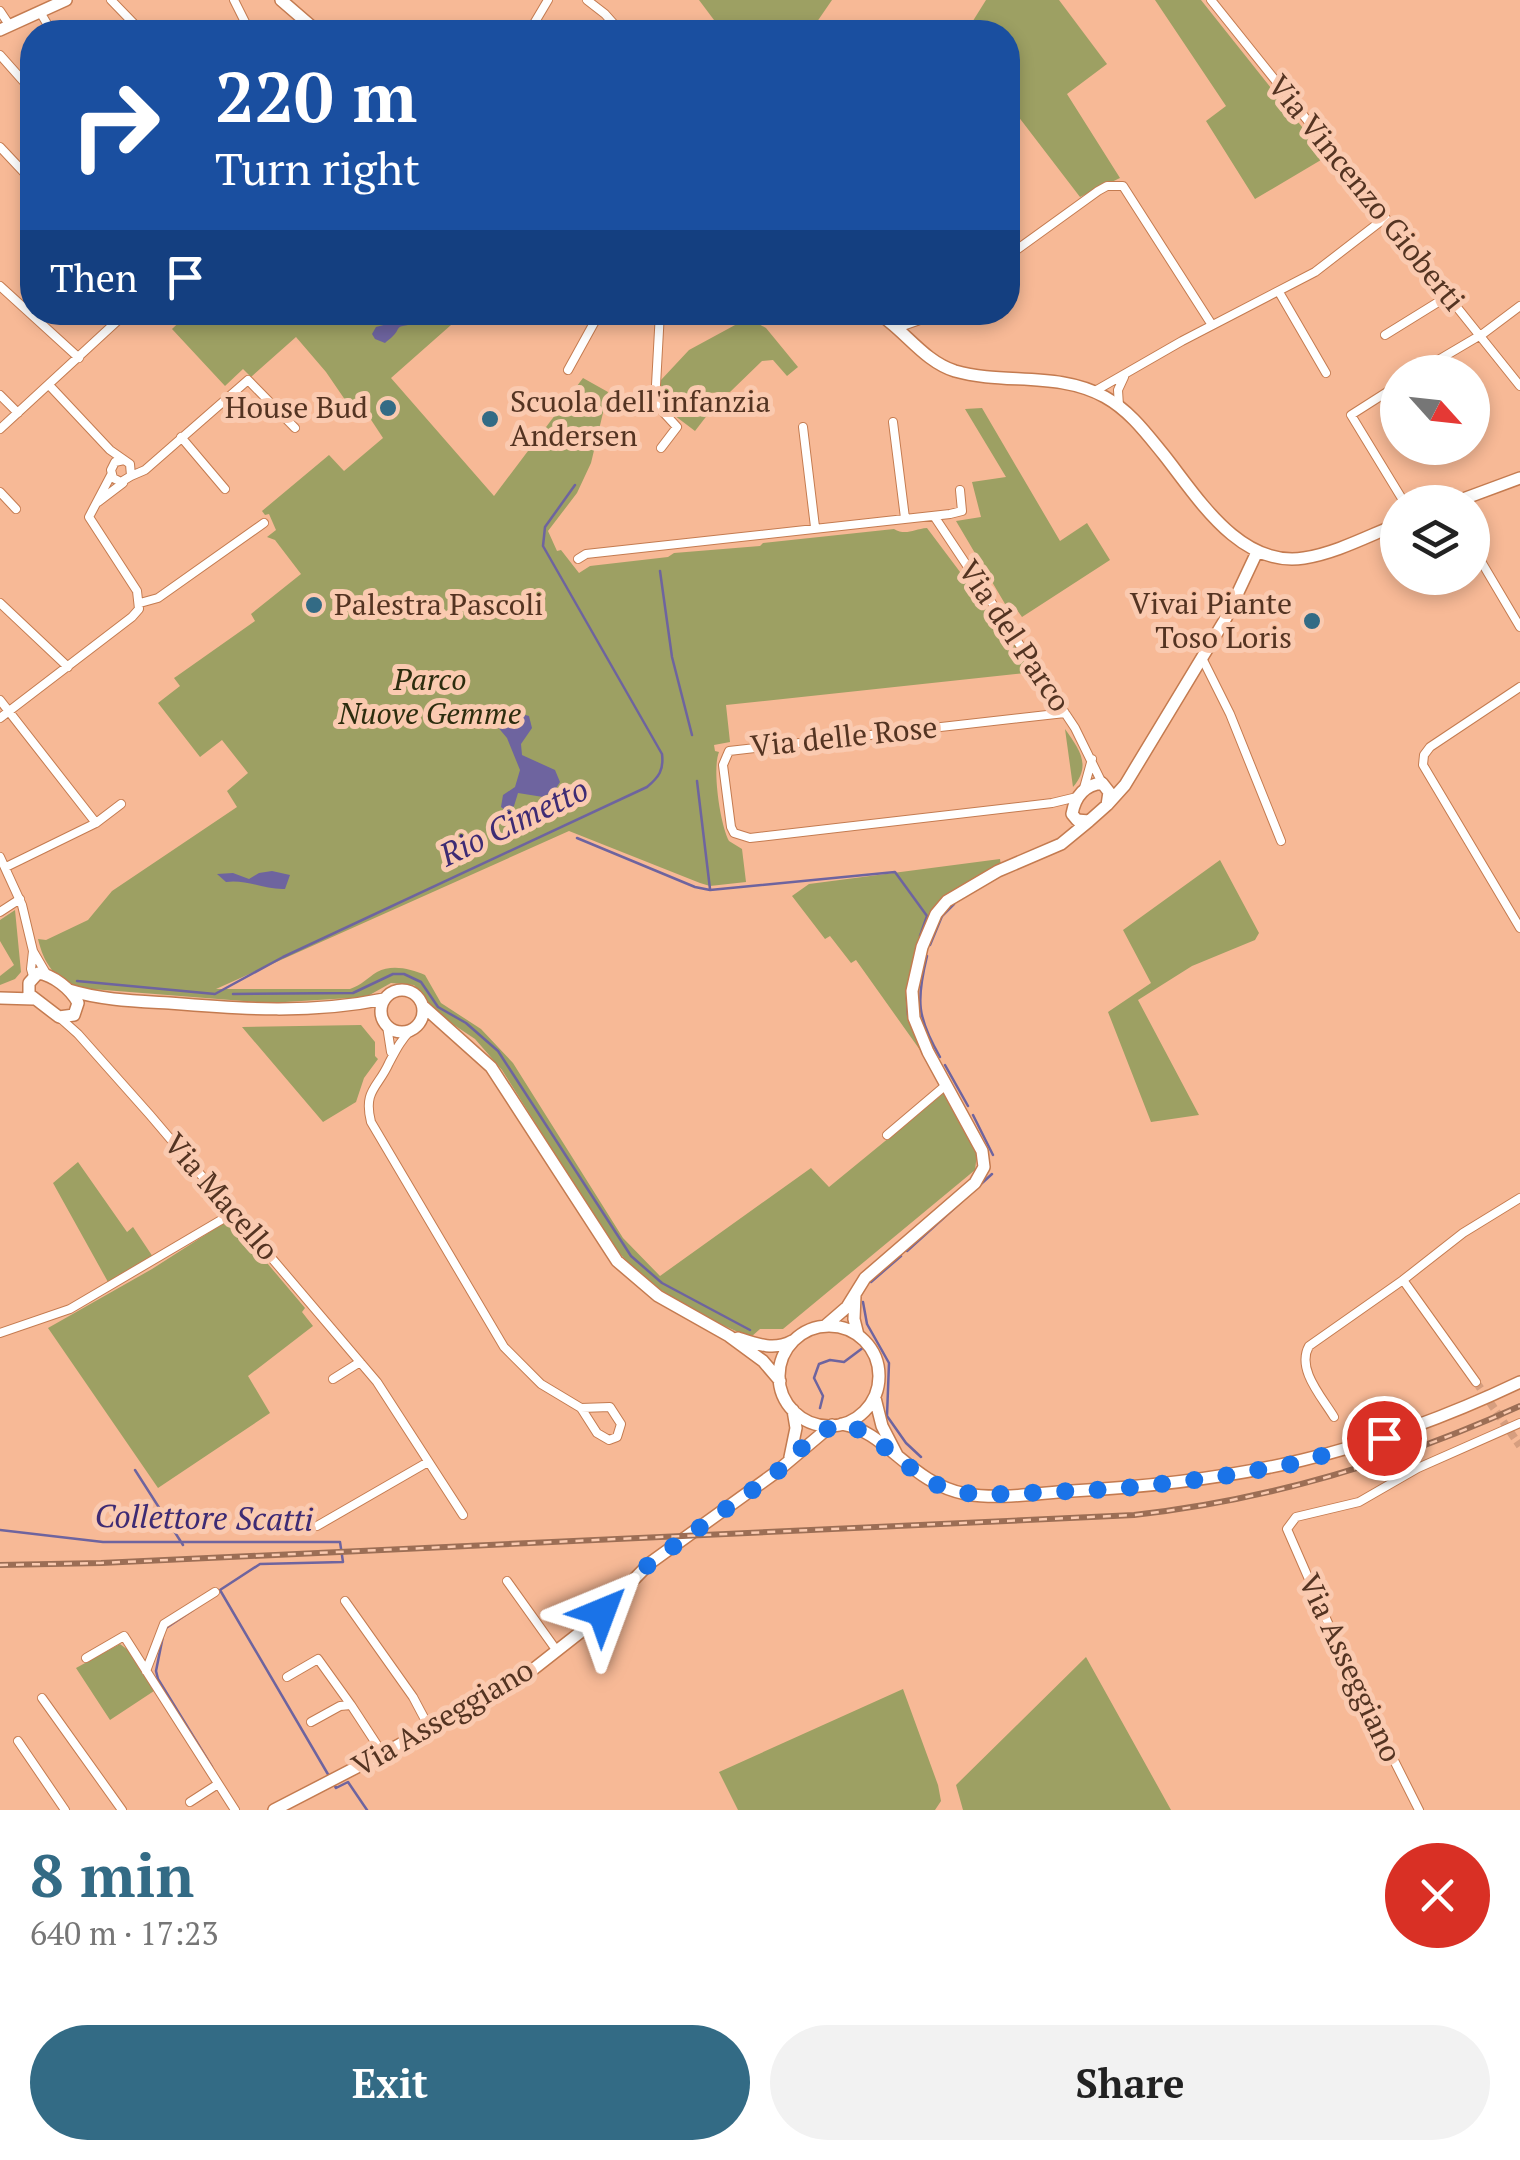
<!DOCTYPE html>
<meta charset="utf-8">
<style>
:root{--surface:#fff;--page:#f2f2f2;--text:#222;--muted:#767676;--accent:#336b85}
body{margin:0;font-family:"PT Serif",serif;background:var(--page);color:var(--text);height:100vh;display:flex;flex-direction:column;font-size:38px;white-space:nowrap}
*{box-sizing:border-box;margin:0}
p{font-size:32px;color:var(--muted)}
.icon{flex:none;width:55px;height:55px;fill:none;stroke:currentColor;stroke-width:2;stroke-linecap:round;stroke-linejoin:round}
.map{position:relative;height:1810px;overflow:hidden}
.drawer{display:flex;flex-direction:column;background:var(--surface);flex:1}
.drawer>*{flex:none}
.top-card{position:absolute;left:20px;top:20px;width:1000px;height:305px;border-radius:40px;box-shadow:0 5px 15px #0003;background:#1a4fa0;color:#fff;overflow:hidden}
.needle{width:65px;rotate:117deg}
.fabs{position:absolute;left:1380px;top:355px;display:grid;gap:20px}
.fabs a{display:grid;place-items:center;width:110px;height:110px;border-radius:50%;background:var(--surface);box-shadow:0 5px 15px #0003;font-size:50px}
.pin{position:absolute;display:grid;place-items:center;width:85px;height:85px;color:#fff;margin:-42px;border:5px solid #fff;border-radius:50%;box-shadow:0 2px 10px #0007}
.me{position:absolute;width:110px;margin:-55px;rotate:44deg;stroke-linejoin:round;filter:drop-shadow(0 0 8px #0008)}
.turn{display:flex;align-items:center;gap:35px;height:210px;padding:0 30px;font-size:45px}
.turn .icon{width:130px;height:130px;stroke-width:2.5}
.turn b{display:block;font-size:70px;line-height:85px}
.then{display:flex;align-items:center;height:95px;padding:0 30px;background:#0003;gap:20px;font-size:38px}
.round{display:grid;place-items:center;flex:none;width:105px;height:105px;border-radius:52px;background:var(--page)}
.summary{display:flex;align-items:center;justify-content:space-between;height:170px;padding:0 30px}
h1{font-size:60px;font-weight:800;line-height:75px;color:var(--accent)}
.primary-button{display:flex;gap:20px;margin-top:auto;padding:20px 30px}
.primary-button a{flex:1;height:115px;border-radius:60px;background:var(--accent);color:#fff;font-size:40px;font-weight:800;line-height:115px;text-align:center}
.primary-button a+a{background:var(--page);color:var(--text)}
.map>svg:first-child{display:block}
.green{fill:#9da063}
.water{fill:#6e649f}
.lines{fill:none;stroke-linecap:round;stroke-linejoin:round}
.stream{stroke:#6e649f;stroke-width:2.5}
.street-tunnel{stroke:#d69e7f;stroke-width:8;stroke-dasharray:8 4;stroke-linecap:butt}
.street-casing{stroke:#c47b50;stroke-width:10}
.secondary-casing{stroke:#c47b50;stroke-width:14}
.street{stroke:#fff;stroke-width:8}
.secondary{stroke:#fff;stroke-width:11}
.rail-casing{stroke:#9c6e55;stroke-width:6}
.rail{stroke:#facab0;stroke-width:2.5;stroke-dasharray:8;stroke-linecap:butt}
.route{stroke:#1a73e8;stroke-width:18;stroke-dasharray:0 32.4}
.poi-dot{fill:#336b85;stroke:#facab0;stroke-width:4}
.labels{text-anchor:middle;stroke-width:10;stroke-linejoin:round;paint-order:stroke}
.street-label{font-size:30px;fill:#543422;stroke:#facab0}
.poi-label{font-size:30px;fill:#543422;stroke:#facab0;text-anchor:start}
.park-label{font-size:30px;font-style:italic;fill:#2c2d0e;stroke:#facab0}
.water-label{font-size:32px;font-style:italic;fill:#3e2b74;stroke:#facab0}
</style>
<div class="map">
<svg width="1520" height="1810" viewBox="0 0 1520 1810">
<rect width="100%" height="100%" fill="#f7b996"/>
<path class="green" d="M699 0H832L810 32H723Z
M986 0H1059L1107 64 1067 94 1120 178 1080 197 1008 103V32H966Z
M1155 0H1201L1326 157 1255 199 1206 121 1226 106Z
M189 313H441L451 325 391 378 494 496 583 378 608 392 591 463 577 493 548 531 557 551 561 550 579 573 590 566 668 557 674 553 760 546 763 543 894 529C906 536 914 529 927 528L1035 672 726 705 730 742 714 745 715 751 719 752C712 769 720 824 729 841L742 849 746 882 710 886 700 883 569 831 216 989H350C362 985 367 978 377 972 392 964 411 969 425 975L441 1003 481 1029 513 1063 623 1238 660 1276 811 1168 829 1187 945 1092 977 1154 975 1170 783 1329H760L751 1337C699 1317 644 1286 610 1242L502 1070 475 1039 436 1013 414 985 391 983 366 997 269 1003 79 988C54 978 44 964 38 939L46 940 88 920 112 891 237 807 227 791 248 773 222 740 200 757 158 703 180 686 174 678 177 676 255 621 251 614 301 574 275 540 267 537 276 530 269 514 265 515 262 511 329 455 344 471 383 438 362 406 352 410 326 372 296 337 251 377 243 369 225 386 172 329Z
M748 318 766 328 798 367 787 376 773 360 762 361 730 392 706 393 715 405 695 431 658 403 661 380 689 350Z
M982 408 1060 541 1087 523 1110 560 1022 617 1017 610 1011 614 956 521 981 517 972 482 1006 477 965 409Z
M1065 729C1079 749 1092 765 1073 787Z
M1000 859 1001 866 955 895 933 925 913 996 925 1057 856 960 851 963 830 936 825 939 792 896 809 884Z
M1220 860 1259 933 1255 940 1192 966 1138 1000 1199 1115 1151 1122 1108 1012 1151 983 1123 930Z
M15 910 21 972 15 979 0 985V976L14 965 0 941V920Z
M361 1025 375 1042V1056L378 1059 364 1078 356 1102 323 1122 242 1027Z
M78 1162 127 1232 133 1227 153 1257 108 1282 53 1183Z
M230 1219 305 1308 302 1312 313 1326 248 1376 270 1413 158 1488 48 1328 152 1269Z
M120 1644 128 1650 154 1691 110 1720 76 1668Z
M1086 1657 1171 1810H963L956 1785Z
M903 1689 938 1785 941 1801 935 1810H738L719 1772Z"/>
<path class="water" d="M399 313H424L425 319 422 323C385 328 409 325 385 343L375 339 372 334 376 327 395 322Z
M506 710 529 716 532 728 521 744 522 755 555 770 560 782 555 790 543 797 518 793 514 806 507 812 501 807 503 795 515 787 520 770 507 738 496 725V718Z
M272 871 290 875 285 889C266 890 246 879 226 882L217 874 233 873 249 879 259 873Z"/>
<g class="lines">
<path class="stream" d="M660 571 672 657 692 735
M697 781 710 889
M577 838 695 887 710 890 895 872 927 916 920 936
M930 945 942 916 954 904
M927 956C916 1001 917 1017 940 1057
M77 981 215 994 283 957 647 787C659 777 664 770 662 754L543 546 545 527 575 485
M233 994 353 993 393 974H404L421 982 438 1007 466 1023 498 1051 631 1256 662 1283 750 1330
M907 998 908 1015
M945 1065 968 1106
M973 1115 993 1155
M907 1251 992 1174
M871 1282 901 1256
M863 1302 867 1324 889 1363 887 1416 906 1443 921 1457
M820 1408 823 1396 814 1378 819 1364 830 1360 844 1362 864 1347
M135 1470 183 1545
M0 1530 103 1542H340L343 1562 260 1564 220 1590 329 1776
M166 1628 193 1610
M163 1636 156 1671 158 1679 212 1767
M333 1783 336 1788 348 1782 367 1810"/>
<path class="street-tunnel" d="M1476 1382 1520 1446"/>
<defs>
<path id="street" d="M111 0 142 32
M234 0 250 32
M587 0 605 14 621 32
M1211 0 1520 386
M0 11 10 26
M40 12 52 32
M529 32 548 0
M0 55 32 91
M0 147 32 181
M1008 256 1098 191 1107 186H1123L1212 325
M0 286 79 358
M1279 292 1326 373
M660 312 655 403 677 427 661 448
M897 328 943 312
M1385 335 1448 296
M568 370 600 312
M1418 372 1484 333 1520 306
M49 385 110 450 130 464 131 476 121 482 113 478 111 470 115 462 124 460
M1398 385 1351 415 1404 502
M1095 391 1182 341 1315 272 1385 218
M0 395 18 413
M1119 406 1118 390 1124 377
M893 422 905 518
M803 427 815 527
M0 429 127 312
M181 437 225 489
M131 476 145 470 248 380 295 428
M0 492 16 509
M98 502 123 483
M934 516 1075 728 1102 783
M1472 546 1520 627
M578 559 586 554 950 514 962 511 960 490
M0 603 68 667
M140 603 158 598 264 523
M1202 658 1230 714 1281 841
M1520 687 1430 747 1424 755 1423 765 1520 928
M0 700 96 823
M1065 713 729 751 723 765 731 827 734 833 750 838 1052 803 1077 797
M0 718 132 617 139 609 137 591 89 517 111 475
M1084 788 1092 759
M0 857 22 905 33 951 47 975
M6 867 96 823 121 804
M0 912 20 899
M33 951 31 969 33 976
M59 1017 78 1034 150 1115 377 1382 463 1515
M387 1026 391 1052
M411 1030C400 1041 396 1050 389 1063 378 1088 363 1090 371 1122L504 1347 541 1384 581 1408 597 1433 609 1440 617 1437 621 1424 610 1407 581 1408
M887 1135 946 1085
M1403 1280 1476 1382
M0 1333 70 1309 233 1213
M333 1379 360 1362
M1334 1417C1322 1397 1296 1369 1309 1346L1403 1280 1463 1233 1520 1198
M317 1526 428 1462
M507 1581 557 1651
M345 1601 413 1697 430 1729
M86 1658 124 1636 235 1810
M146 1671 164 1624 215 1592
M287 1677 318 1659 351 1705 340 1706 311 1722
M42 1698 122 1810
M351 1705 383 1754
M18 1741 65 1810
M190 1802 218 1784
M1419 1810 1349 1671 1287 1529 1296 1517 1359 1502 1418 1468 1520 1423"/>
<path id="secondary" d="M281 0 318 32
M0 30 66 0
M876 312C904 329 923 361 955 371 1004 385 1058 371 1105 397 1130 411 1146 433 1164 455 1198 498 1240 568 1304 558 1336 553 1368 536 1398 524
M1455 502 1520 478
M1102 783 1109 792 1107 805 1089 821 1077 820 1072 814C1075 797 1084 785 1102 783Z
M1107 805 1125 785 1226 618 1257 552
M38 973C53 975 71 989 78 1003L74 1015 59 1017 29 994V983Z
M381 1011a21 21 0 1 1 42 0a21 21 0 1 1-42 0Z
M69 990C101 1000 135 1001 169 1003 241 1009 312 1014 384 999
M0 998 34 999
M424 1007 491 1067 617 1261 658 1296 729 1336 763 1361 780 1381
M855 1295 854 1319 858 1335
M825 1326 847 1307 865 1278 975 1183 984 1167 982 1151 928 1052 914 1018 912 991 922 947 936 914 947 901 998 871 1061 844 1089 821
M779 1376a50 50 0 1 1 100 0a50 50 0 1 1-100 0Z
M738 1338C756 1344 774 1351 792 1341
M875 1398 882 1426 897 1455
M842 1424C886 1431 911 1484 966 1494 1000 1500 1038 1493 1072 1491 1239 1482 1369 1454 1520 1382
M790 1457 796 1428 793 1410
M274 1810 388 1751 531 1671 587 1627 650 1563 775 1473 832 1425"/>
</defs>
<use href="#street" class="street-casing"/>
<use href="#secondary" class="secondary-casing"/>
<use href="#street" class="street"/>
<use href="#secondary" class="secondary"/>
<defs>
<path id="rail" d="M0 1565 101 1563 1134 1515C1270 1500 1396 1462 1520 1406"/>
</defs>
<use href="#rail" class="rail-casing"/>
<use href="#rail" class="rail"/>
</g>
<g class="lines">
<path class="route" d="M602 1612 650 1563 775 1474 808 1442 832 1426 842 1424 852 1426 877 1441 923 1478 946 1489 978 1495 1117 1489 1212 1478 1293 1464 1384 1438"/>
</g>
<g class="poi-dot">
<circle cx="388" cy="408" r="10"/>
<circle cx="490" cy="419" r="10"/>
<circle cx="314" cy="605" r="10"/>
<circle cx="1312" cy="621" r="10"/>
</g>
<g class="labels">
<g class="street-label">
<text transform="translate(1366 193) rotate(51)" y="10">Via Vincenzo Gioberti</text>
<text transform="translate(1014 636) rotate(56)" y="10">Via del Parco</text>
<text transform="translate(844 737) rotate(-6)" y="10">Via delle Rose</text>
<text transform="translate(221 1197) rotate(49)" y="10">Via Macello</text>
<text transform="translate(1350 1668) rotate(65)" y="10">Via Asseggiano</text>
<text transform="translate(443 1718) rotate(-30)" y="10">Via Asseggiano</text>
</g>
<g class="poi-label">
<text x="510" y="412">Scuola dell'infanzia<tspan x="510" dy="34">Andersen</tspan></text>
<text x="368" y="418" text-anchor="end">House Bud</text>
<text x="1292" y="614" text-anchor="end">Vivai Piante<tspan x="1292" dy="34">Toso Loris</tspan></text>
<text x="334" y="615">Palestra Pascoli</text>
</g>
<g class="park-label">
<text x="430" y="690">Parco<tspan x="430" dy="34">Nuove Gemme</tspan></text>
</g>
<g class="water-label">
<text transform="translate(514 822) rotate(-26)" y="11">Rio Cimetto</text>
<text transform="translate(204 1518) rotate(1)" y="11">Collettore Scatti</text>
</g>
</g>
</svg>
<div class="fabs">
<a><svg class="needle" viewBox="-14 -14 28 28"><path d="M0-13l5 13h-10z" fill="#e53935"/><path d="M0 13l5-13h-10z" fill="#767676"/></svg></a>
<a><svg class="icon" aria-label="layers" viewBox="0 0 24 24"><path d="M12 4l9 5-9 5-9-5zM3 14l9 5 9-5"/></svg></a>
</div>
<div class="pin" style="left:1384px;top:1438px;background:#d93025"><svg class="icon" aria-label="arrive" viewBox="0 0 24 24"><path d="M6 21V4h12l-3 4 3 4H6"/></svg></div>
<svg class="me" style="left:602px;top:1612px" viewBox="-20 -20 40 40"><path d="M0-17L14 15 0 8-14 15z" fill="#1a73e8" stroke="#fff" stroke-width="4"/></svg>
<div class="top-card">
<div class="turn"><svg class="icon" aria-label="right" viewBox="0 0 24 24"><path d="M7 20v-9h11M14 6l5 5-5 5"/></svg><div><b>220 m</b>Turn right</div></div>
<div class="then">Then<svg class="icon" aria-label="arrive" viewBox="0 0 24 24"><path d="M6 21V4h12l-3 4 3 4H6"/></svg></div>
</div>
</div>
<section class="drawer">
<div class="summary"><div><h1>8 min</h1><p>640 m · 17:23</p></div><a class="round" style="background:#d93025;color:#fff"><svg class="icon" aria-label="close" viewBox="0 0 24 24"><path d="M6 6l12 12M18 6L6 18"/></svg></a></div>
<div class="primary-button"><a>Exit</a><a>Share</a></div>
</section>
